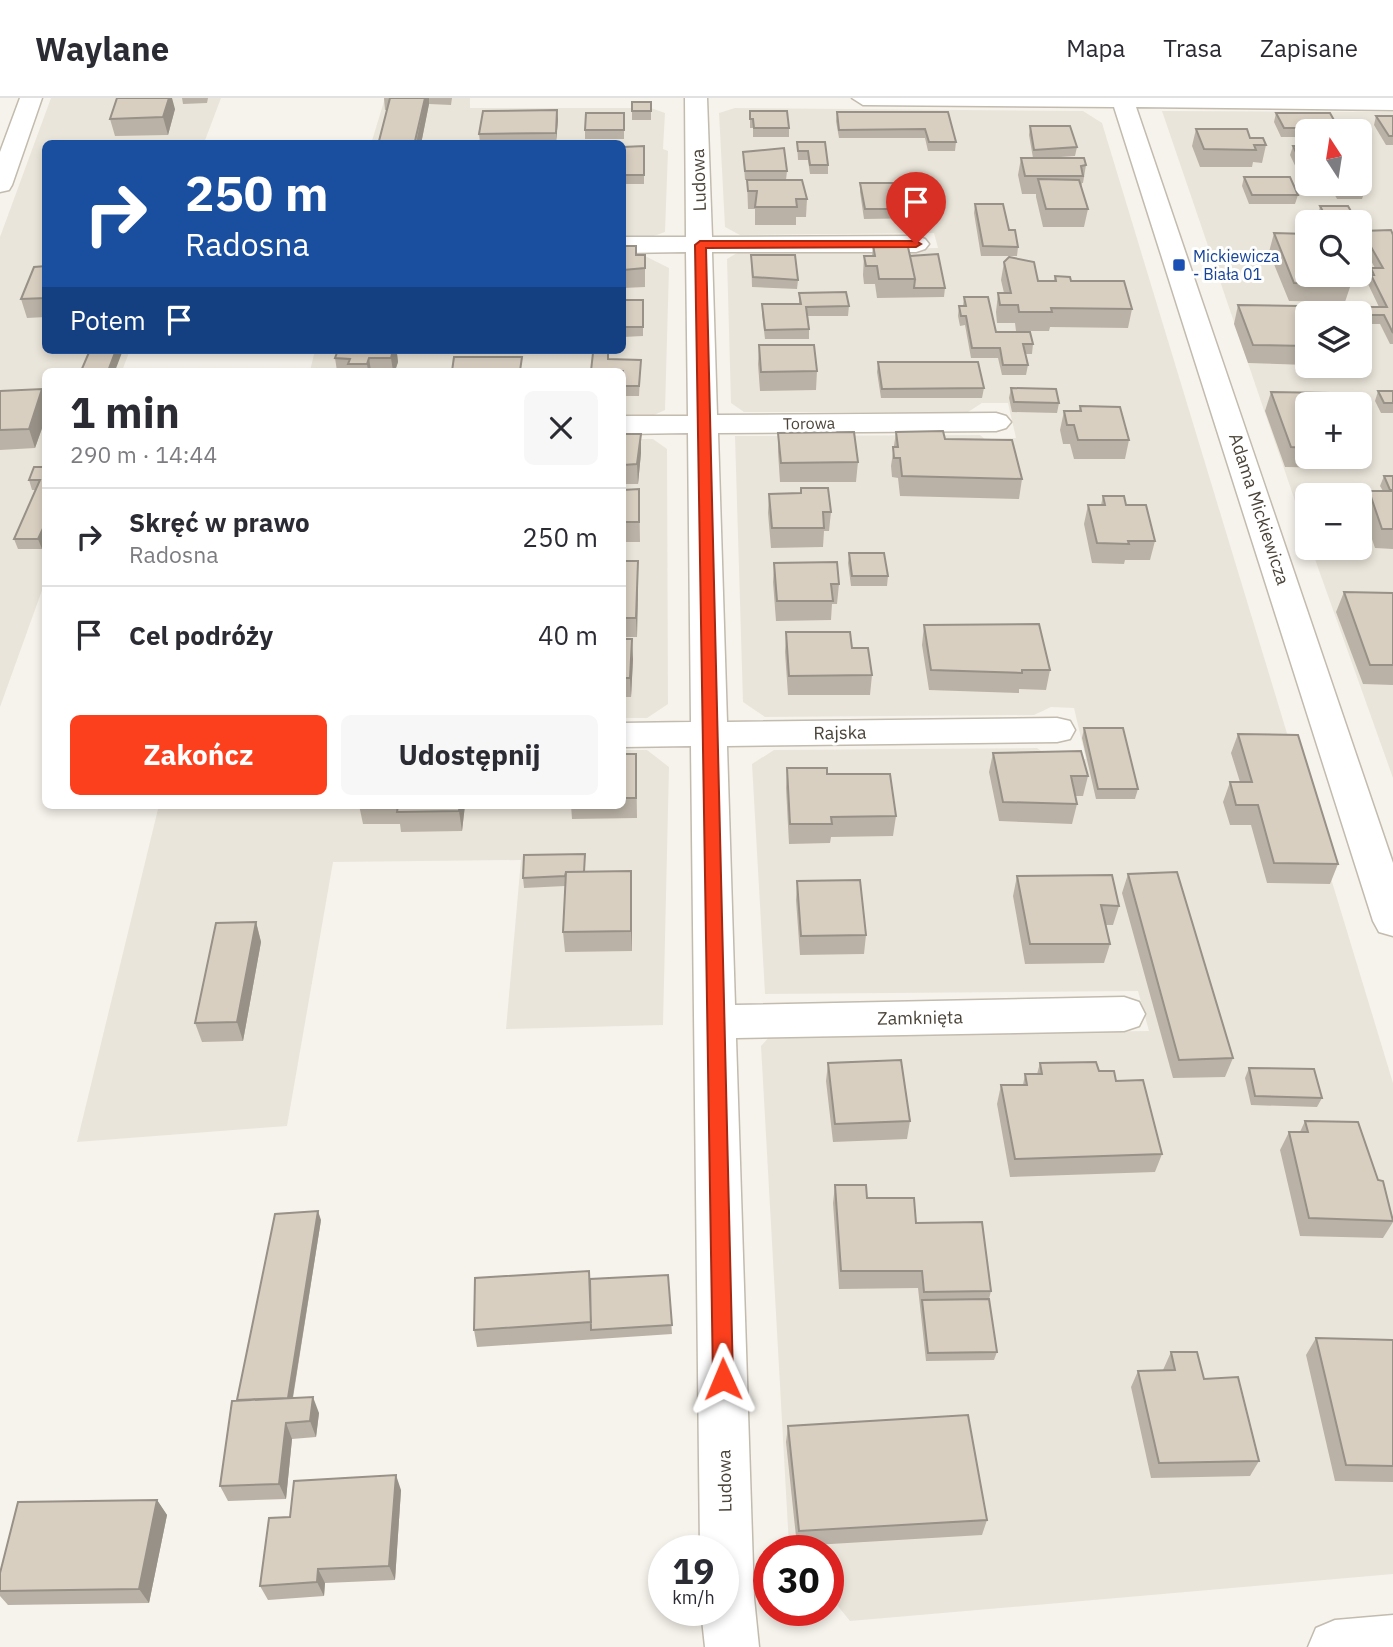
<!DOCTYPE html>
<html lang="pl">
<meta charset="utf-8">
<style>
:root{--surface:#fff;--page:#f7f7f7;--text:#2b2b33;--muted:#7c7c81;--line:#e1e1e2;--accent:#fc3f1d}
body{margin:0;font-family:"IBM Plex Sans",sans-serif;background:var(--page);color:var(--text);height:100vh;display:flex;flex-direction:column;font-size:26px;white-space:nowrap}
*{box-sizing:border-box;margin:0}
p{font-size:23px;color:var(--muted)}
.icon{flex:none;width:38px;height:38px;fill:none;stroke:currentColor;stroke-width:2;stroke-linecap:round;stroke-linejoin:round}
.map{position:relative;flex:1;overflow:hidden}
.panel{position:absolute;left:42px;top:270px;width:584px;height:441px;display:flex;flex-direction:column;background:var(--surface);border-radius:10px;box-shadow:0 4px 10px #0003}
.panel>*{flex:none}
.guide{position:absolute;left:42px;top:42px;width:584px;height:214px;border-radius:10px;box-shadow:0 4px 10px #0003;background:#1a4fa0;color:#fff;overflow:hidden}
.needle{width:46px;rotate:348deg}
.fabs{position:absolute;left:1295px;top:21px;display:grid;gap:14px}
.fabs a{display:grid;place-items:center;width:77px;height:77px;border-radius:10px;background:var(--surface);box-shadow:0 4px 10px #0003;font-size:35px}
.speed{position:absolute;left:648px;top:1437px;display:flex;gap:14px;font-size:35px;font-weight:700;text-align:center}
.speed>*{display:grid;place-content:center;width:91px;height:91px;border-radius:50%;background:var(--surface);box-shadow:0 4px 10px #0003;line-height:1}
.speed small{font-size:18px;font-weight:400}
.speed .limit{border:10px solid #d22;background:#fff;color:#111}
.pin{position:absolute;display:grid;place-items:center;width:60px;height:60px;color:#fff;margin:-72px -30px;border-radius:50% 50% 50% 0;rotate:-45deg;box-shadow:0 0 7px #0007}
.pin .icon{rotate:45deg}
.me{position:absolute;width:77px;margin:-38px;rotate:359deg;stroke-linejoin:round;filter:drop-shadow(0 0 5px #0008)}
.turn{display:flex;align-items:center;gap:24px;height:147px;padding:0 28px;font-size:32px}
.turn .icon{width:91px;height:91px;stroke-width:2.5}
.turn b{display:block;font-size:49px;line-height:60px}
.then{display:flex;align-items:center;height:66px;padding:0 28px;background:#0003;gap:14px;font-size:26px}
.round{display:grid;place-items:center;flex:none;width:74px;height:74px;border-radius:10px;background:var(--page)}
.summary{display:flex;align-items:center;justify-content:space-between;height:119px;padding:0 28px}
h1{font-size:42px;font-weight:700;line-height:52px}
.cta{display:flex;gap:14px;margin-top:auto;padding:14px 28px}
.cta a{flex:1;height:80px;border-radius:10px;background:var(--accent);color:#fff;font-size:28px;font-weight:700;line-height:80px;text-align:center}
.cta a+a{background:var(--page);color:var(--text)}
ul{padding:0;list-style:none}
li{display:flex;align-items:center;gap:21px;height:98px;padding:0 28px;border-top:2px solid var(--line)}
li div{flex:1}
li b{display:block;font-size:26px}
li em{font-style:normal}
header{display:flex;align-items:center;gap:42px;box-sizing:border-box;height:98px;padding:0 35px;background:var(--surface);border-bottom:2px solid var(--line)}
header strong{font-size:33px}
nav{display:flex;gap:38px;margin-inline-start:auto;font-size:24px}
.map>svg:first-child{display:block}
.residential{fill:#eae5da;fill-rule:evenodd}
.lines{fill:none;stroke-linecap:round;stroke-linejoin:round}
.street-casing{stroke:#c2bbae;stroke-width:3}
.street{fill:#fff;fill-rule:evenodd}
.wall{fill:#bab2a6}
.shaded-wall{fill:#979187}
.building{fill:#d8cfc1;stroke:#979187;stroke-width:2}
.route{fill:#fc3f1d;stroke:#a42913;stroke-width:2}
.transit-dot{fill:#1a4fb4;stroke:#fff;stroke-width:2.5}
.labels{text-anchor:middle;stroke-width:6;stroke-linejoin:round;paint-order:stroke}
.far-transit-label{font-size:16px;fill:#164399;stroke:#fff;text-anchor:start}
.far-street-label{font-size:16px;fill:#4b4439;stroke:#fff}
.street-label{font-size:18px;fill:#4b4439;stroke:#fff}
</style>
<header>
<strong>Waylane</strong>
<nav><a>Mapa</a><a>Trasa</a><a>Zapisane</a></nav>
</header>
<div class="map">
<svg width="1393" height="1549" viewBox="0 0 1393 1549">
<rect width="100%" height="100%" fill="#f6f3ec"/>
<path class="residential" d="M51 0H221L204 45 46 46V252H130L122 273H46L45 484 0 609V139Z
M385 0H470V10H651L665 15 663 51 668 53 665 134 651 139H623V46H371Z
M735 10 1083 13 1102 25 1393 985V1476L850 1523 828 1496V1452H793L789 1448 761 948 770 938 1149 933 1138 893 765 896 752 666 774 652 1037 650 1052 661H1086L1074 610 1051 609 1034 617 765 619 743 604 735 338 980 337 986 342 1016 340 1008 305H982L968 314H744L731 305 727 161 742 152 938 150 934 135 740 137 725 129 719 15Z
M1162 13 1393 14V680L1311 450H1360V397H1307V438ZM1307 33H1360V86H1307ZM1307 124H1360V177H1307ZM1307 215H1360V268H1307ZM1307 306H1360V359H1307Z
M623 155H639L669 170 665 312 654 317H623V273H310L315 252H623Z
M623 341H653L667 351 668 606 647 620H623Z
M623 652H647L669 669 663 927 506 931 521 762 333 764 287 1028 77 1044 159 707H623Z"/>
<g class="lines">
<defs>
<path id="street" d="M20 0H42L12 87 9 92 0 94V54Z
M685 0H707L712 139 916 138 925 141 929 146 925 151 916 154H712L717 317 996 315 1006 318 1011 324 1006 330 996 333 718 335 727 624 1057 620 1070 623 1075 632 1070 641 1057 644 727 648 735 907 1124 899 1139 904 1145 916 1139 928 1124 933 736 940 754 1500 759 1549H705L701 1512H723V1452H700L691 648 623 649V625L691 624 688 335 623 336V318H688L686 154 623 155V139H686Z
M852 0H1393V12L1136 9 1393 765V838L1379 834 1373 823 1114 9 863 7Z
M1393 1517V1549H1308L1316 1530 1335 1522Z"/>
</defs>
<use href="#street" class="street-casing"/>
<use href="#street" class="street"/>
</g>
<path class="wall" d="M182 0H208L207 5 183 6Z
M384 0H452L451 7 429 6 421 46H380L387 12H385Z
M632 4H651V22H632Z
M175 11 168 37 115 38 110 21Z
M750 13 789 30V39H753V30H750Z
M837 14H948L956 44 955 53H928L925 40H839L836 23Z
M624 15V41H585V32Z
M1276 15 1340 33H1307V44L1304 39H1281L1274 24Z
M1376 18H1393V47H1386L1374 27Z
M558 21 556 44 480 45 479 36Z
M1030 28 1077 49 1075 58 1046 60 1086 67 1083 85H1082L1081 89 1088 111 1084 129H1043L1036 99V96H1022L1018 77 1021 60H1033L1029 37Z
M1196 31 1250 40 1266 47 1262 65 1253 64 1252 69H1200L1192 48Z
M797 44 828 67V76H810L808 62H798Z
M644 48V86H623V49Z
M1293 48H1307V78H1300L1290 57Z
M743 54 787 73 786 82H745Z
M1244 79 1298 97 1295 106H1249L1242 88Z
M747 82 807 101 806 119H796V127H755V111H748Z
M860 85 928 111 927 120 864 121 860 94Z
M1329 86H1360L1365 92 1362 101H1337Z
M975 106 1009 132 1018 149 1017 158H981L974 115Z
M1320 108 1357 124H1316L1317 121H1319L1318 118Z
M1360 129 1362 133 1393 137V246H1390L1380 226H1360V215H1350L1352 209H1379L1368 186 1369 182 1368 179 1371 170H1375L1360 143Z
M1274 135 1351 186 1345 204 1289 203 1269 154Z
M873 147 910 158 945 190 944 199 877 200 875 186H864L863 177 864 158H872Z
M623 148H636L637 157H645V189L623 190Z
M751 157 798 182 797 191 752 189Z
M1004 164 1038 183H1054L1055 178 1071 183 1132 211 1128 230 1050 229 1049 233H1016L1015 225H997L996 214 998 195H1004L1001 182Z
M46 168V219L27 220 21 201Z
M799 195 849 208 848 218H808L809 231V241H765L762 216V206H799Z
M964 199 996 234 1033 246 1032 256H1025L1028 267 1026 277H1002L998 260H971L965 227 960 228 958 218 959 208H963Z
M623 202H643V238L623 239Z
M1238 207 1307 229V267L1248 265 1234 226Z
M759 247 817 273 816 292 760 293 758 266Z
M338 252H399L397 256 398 264 395 273H337L335 260Z
M609 261 641 262 639 298H623V273Z
M878 264 984 290 982 300H881L877 274Z
M1011 290 1059 305 1057 315 1012 314 1009 300Z
M42 291 46 301V319L35 350 0 352V293Z
M1378 293H1393V315H1381L1375 303Z
M1271 294 1307 306V359H1350L1346 370 1285 369 1265 313Z
M1080 308 1129 342 1125 361H1074L1070 346H1063L1060 332 1064 313H1079Z
M896 334 945 341 1022 381 1019 401 900 398 898 380 892 379 891 368Z
M778 335 858 364 856 384H780L778 354Z
M623 336 641 355 638 386H623Z
M43 369 42 451H18L14 441 36 392H32L29 382Z
M1384 378H1393V451L1375 450 1362 412 1369 393H1383L1380 388Z
M801 390 831 414 829 433H824L823 449 771 450 768 415 769 396 801 395Z
M639 391 640 444H623V392Z
M1103 398 1126 407 1155 443 1150 462H1125L1124 466 1092 465 1084 426 1088 407H1101Z
M849 455 888 478 887 488H851L848 465Z
M623 463 638 483 637 539H623Z
M774 465 839 486 837 506H832L831 522 776 523 773 484Z
M1344 494 1393 495V587L1363 586 1336 514Z
M924 527 1050 572 1046 592 1019 591V595L929 592 922 547Z
M786 534 852 550 872 577 870 597H788L785 554Z
M623 541 633 561 631 599H623Z
M1084 630 1138 691 1135 701H1096L1082 640Z
M1238 636 1338 766 1330 786 1267 785 1251 727H1230L1223 704 1230 684H1240L1231 655Z
M993 655 1088 678 1083 698H1075L1077 706 1072 726 999 723 989 674Z
M623 656H636L637 720 572 721 571 707H623Z
M787 670 827 676 896 718 893 738 831 739 830 745 789 746 786 690Z
M359 707H465L462 733 401 734 400 726H363Z
M585 766V774L632 793V853L565 854 563 834 565 788 524 790 523 780Z
M1128 776 1233 960 1225 979 1173 980 1122 795Z
M1017 778 1119 808 1113 827H1106L1110 846 1104 865 1025 866 1013 798Z
M797 783 866 837 864 856 800 857 796 802Z
M256 824 261 844 243 943 202 944 195 925Z
M828 965 910 1023 907 1041 833 1044 826 983Z
M1040 965 1099 973 1116 983 1162 1056 1155 1074 1010 1079 997 1006 1001 987H1023L1025 976H1037Z
M1249 970 1322 1000 1317 1009 1251 1007 1245 980Z
M1305 1023 1378 1082 1393 1120V1124L1383 1140 1300 1138 1280 1052 1289 1034H1300Z
M835 1087 867 1100 916 1125 991 1193 989 1201 997 1254 994 1262 926 1263 918 1190 839 1191 833 1105Z
M321 1122 293 1300 319 1315 316 1339 292 1341 286 1401 228 1403 220 1388 237 1302Z
M668 1177 672 1236 477 1249 474 1232 590 1181Z
M1316 1240 1393 1242V1384L1335 1383 1306 1257Z
M1171 1254 1259 1363 1250 1378 1151 1380 1131 1289 1138 1273 1163 1272Z
M788 1328 987 1422 982 1437 797 1448 786 1344Z
M401 1392 395 1482 325 1485 324 1498 268 1502 260 1488 290 1419Z
M157 1402 167 1417 149 1505 8 1507 0 1498V1475Z"/>
<path class="shaded-wall" d="M169 0H172L175 11 168 37 163 19Z
M425 0H429V6L421 46H416Z
M557 12 558 21 556 44V35Z
M116 252H123L115 273H108Z
M392 252H399L397 256 398 264 395 273H393L391 260Z
M369 260 371 273H368L367 266Z
M42 291 46 301V319L35 350 29 331Z
M641 336V355L638 386 637 366Z
M46 424V443L42 451 38 441Z
M638 463V483L637 539 636 520Z
M632 541 633 561 631 599 630 580Z
M460 707H465L462 733 459 713Z
M631 773 632 793V853L631 833Z
M256 824 261 844 243 943 237 924Z
M318 1113 321 1122 290 1316 287 1308Z
M313 1299 319 1315 316 1339 310 1323Z
M286 1325 292 1341 286 1401 279 1386Z
M396 1377 401 1392 395 1482 389 1468Z
M157 1402 167 1417 149 1505 139 1491Z
M318 1471 325 1485 324 1498 317 1484Z"/>
<path class="building" d="M117 0H169L163 19 110 21Z
M390 0H425L415 43H379Z
M632 4H651V13H632Z
M557 12 556 35 479 36 483 13Z
M750 13H787L789 30H754L753 21H750Z
M837 14H948L956 44H929L925 31 839 32Z
M586 15H624V32H585Z
M1276 15H1330L1340 33H1308L1306 30H1284Z
M1376 18H1393V38H1389Z
M1030 28H1070L1077 49 1034 52Z
M1196 31H1247L1250 40H1263L1266 47H1254L1256 52 1204 51Z
M797 44H825L828 67H810L808 53H798Z
M644 48V77H623V49Z
M1293 48H1307V69H1303Z
M784 50 787 73H745L743 54Z
M1021 60H1084L1086 67 1081 68 1083 78H1025Z
M1244 79H1290L1298 97H1252Z
M1038 81 1079 82 1088 111H1046Z
M747 82H802L807 101H796L797 109H755L757 93H748Z
M1360 82 1365 92H1340L1337 86H1360Z
M860 85H922L928 111H865Z
M975 106H1003L1009 132H1015L1018 149 983 148Z
M1320 108H1348L1357 124H1319L1317 121H1327Z
M1391 132 1393 137V235L1384 217H1360V215H1356L1352 209H1387L1371 177H1374L1371 170H1383L1362 133Z
M1274 135 1307 136V177H1347L1351 186 1294 185Z
M873 147 908 149 915 181H879L877 168H866L864 158H875Z
M623 148H636V157H645V170L623 172Z
M938 156 945 190H914L915 181 910 158Z
M751 157H795L798 182 753 179Z
M1009 159 1034 164 1038 183H1056L1055 178 1070 179 1071 183H1124L1132 211 1051 210 1052 214H1019L1018 207H1000L998 195H1011L1004 164Z
M46 168V200L21 201 34 169Z
M846 194 849 208 806 209 809 231 765 232 762 206H801L799 195Z
M964 199H988L996 234H1030L1033 246H1023L1028 267H1003L1000 250H972L966 218H961L959 208H966Z
M623 202H643V229H623Z
M1238 207 1299 208 1307 229V248L1253 247Z
M759 247H814L817 273 761 274Z
M90 252H116L108 273H81Z
M338 252H393L391 260H369L367 266H348L350 261 335 260Z
M593 255H608V261L641 262 639 288H623V273H591Z
M454 259H522L520 273H452Z
M878 264H978L984 290 882 291Z
M1011 290 1056 291 1059 305 1014 304Z
M42 291 29 331 0 332V293Z
M1378 293H1393V305H1384Z
M1271 294 1330 295 1335 306H1307V350L1291 349Z
M1080 308 1120 309 1129 342H1078L1074 327H1067L1064 313H1081Z
M943 333 945 341 1012 342 1022 381 902 378 900 360H894L893 349H898L896 334Z
M854 334 858 364 781 365 778 335Z
M623 336H641L637 366 623 367Z
M46 363V424L38 441H14L40 382H29L34 369H43Z
M1384 378H1393V392H1390Z
M801 390H828L831 414H823L824 430H772L769 396 801 395Z
M639 391V424H623V392Z
M1369 393H1393V431H1382Z
M1103 398H1124L1126 407H1146L1155 443H1128L1129 446 1097 445 1088 407H1105Z
M849 455H884L888 478H852Z
M623 463H638L636 520H623Z
M837 464 839 486H831L833 503H777L774 465Z
M1344 494 1393 495V567H1370Z
M1039 526 1050 572H1022V575L931 572 924 527Z
M786 534H850L852 550H868L872 577 789 578Z
M623 541H632L630 580H623Z
M1084 630H1123L1138 691H1098Z
M1238 636 1298 637 1338 766 1274 765 1258 707H1236L1230 684H1252Z
M1081 653 1088 678H1071L1077 706 1003 704 993 655Z
M623 656H636V700H623Z
M787 670H827V676H890L896 718 831 719 832 726H790Z
M398 707H460L459 713 397 714Z
M585 756 584 774H566L565 778 523 780 524 757Z
M631 773V833L563 834 566 774Z
M1177 774 1233 960 1179 962 1128 776Z
M1112 777 1119 808 1101 807 1110 846H1030L1017 778Z
M860 782 866 837 801 838 797 783Z
M256 824 237 924 195 925 216 825Z
M901 962 910 1023 835 1026 828 965Z
M1096 964 1099 973H1114L1116 983 1143 982 1162 1056 1015 1061 1001 987H1027L1025 976H1042L1040 965Z
M1249 970 1314 971 1322 1000 1255 998Z
M1305 1023 1358 1024 1378 1082 1383 1083 1393 1123 1309 1120 1289 1034H1308Z
M835 1087H866L867 1100H914L916 1125 982 1124 991 1193 924 1194 922 1173H841Z
M318 1113 288 1300 237 1302 275 1116Z
M589 1173 591 1224 474 1232 475 1180Z
M668 1177 672 1227 591 1232 590 1181Z
M989 1201 997 1254 928 1255 922 1202Z
M1316 1240 1393 1242V1368L1346 1367Z
M1171 1254H1197L1204 1281 1238 1279 1259 1363 1159 1365 1138 1273 1175 1272Z
M313 1299 310 1323 286 1325 279 1386 220 1388 232 1303Z
M968 1317 987 1422 799 1433 788 1328Z
M396 1377 389 1468 318 1471 317 1484 260 1488 269 1420 290 1419 294 1383Z
M157 1402 139 1491 0 1493V1475L18 1404Z"/>
<path class="route" d="M700 143H916L921 146 916 149 706 150 733 1281 730 1288 723 1290 716 1288 713 1281 695 147Z"/>
<rect class="transit-dot" x="1172" y="160" width="14" height="14" rx="3.5"/>
<g class="labels">
<g class="far-transit-label">
<text x="1193" y="164">Mickiewicza<tspan x="1193" dy="18">- Biała 01</tspan></text>
</g>
<g class="far-street-label">
<text transform="translate(809 325) rotate(-1)" y="6">Torowa</text>
</g>
<g class="street-label">
<text transform="translate(699 82) rotate(-92)" y="6">Ludowa</text>
<text transform="translate(1259 411) rotate(72)" y="6">Adama Mickiewicza</text>
<text transform="translate(840 635) rotate(-1)" y="6">Rajska</text>
<text transform="translate(920 920) rotate(-1)" y="6">Zamknięta</text>
<text transform="translate(725 1383) rotate(-91)" y="6">Ludowa</text>
</g>
</g>
</svg>
<div class="fabs">
<a><svg class="needle" viewBox="-14 -14 28 28"><path d="M0-13l5 13h-10z" fill="#e53935"/><path d="M0 13l5-13h-10z" fill="#7c7c81"/></svg></a>
<a><svg class="icon" aria-label="search" viewBox="0 0 24 24"><circle cx="10" cy="10" r="6"/><path d="M15 15l6 6"/></svg></a>
<a><svg class="icon" aria-label="layers" viewBox="0 0 24 24"><path d="M12 4l9 5-9 5-9-5zM3 14l9 5 9-5"/></svg></a>
<a>+</a>
<a>−</a>
</div>
<div class="speed"><div>19<small>km/h</small></div><div class="limit">30</div></div>
<div class="pin" style="left:916px;top:146px;background:#d93025"><svg class="icon" aria-label="arrive" viewBox="0 0 24 24"><path d="M6 21V4h12l-3 4 3 4H6"/></svg></div>
<svg class="me" style="left:723px;top:1281px" viewBox="-20 -20 40 40"><path d="M0-17L14 15 0 8-14 15z" fill="#fc3f1d" stroke="#fff" stroke-width="4"/></svg>
<div class="guide">
<div class="turn"><svg class="icon" aria-label="right" viewBox="0 0 24 24"><path d="M7 20v-9h11M14 6l5 5-5 5"/></svg><div><b>250 m</b>Radosna</div></div>
<div class="then">Potem<svg class="icon" aria-label="arrive" viewBox="0 0 24 24"><path d="M6 21V4h12l-3 4 3 4H6"/></svg></div>
</div>
<section class="panel">
<div class="summary"><div><h1>1 min</h1><p>290 m · 14:44</p></div><a class="round"><svg class="icon" aria-label="close" viewBox="0 0 24 24"><path d="M6 6l12 12M18 6L6 18"/></svg></a></div>
<ul>
<li><svg class="icon" aria-label="right" viewBox="0 0 24 24"><path d="M7 20v-9h11M14 6l5 5-5 5"/></svg><div><b>Skręć w prawo</b><p>Radosna</p></div><em>250 m</em></li>
<li><svg class="icon" aria-label="arrive" viewBox="0 0 24 24"><path d="M6 21V4h12l-3 4 3 4H6"/></svg><div><b>Cel podróży</b></div><em>40 m</em></li>
</ul>
<div class="cta"><a>Zakończ</a><a>Udostępnij</a></div>
</section>
</div>
